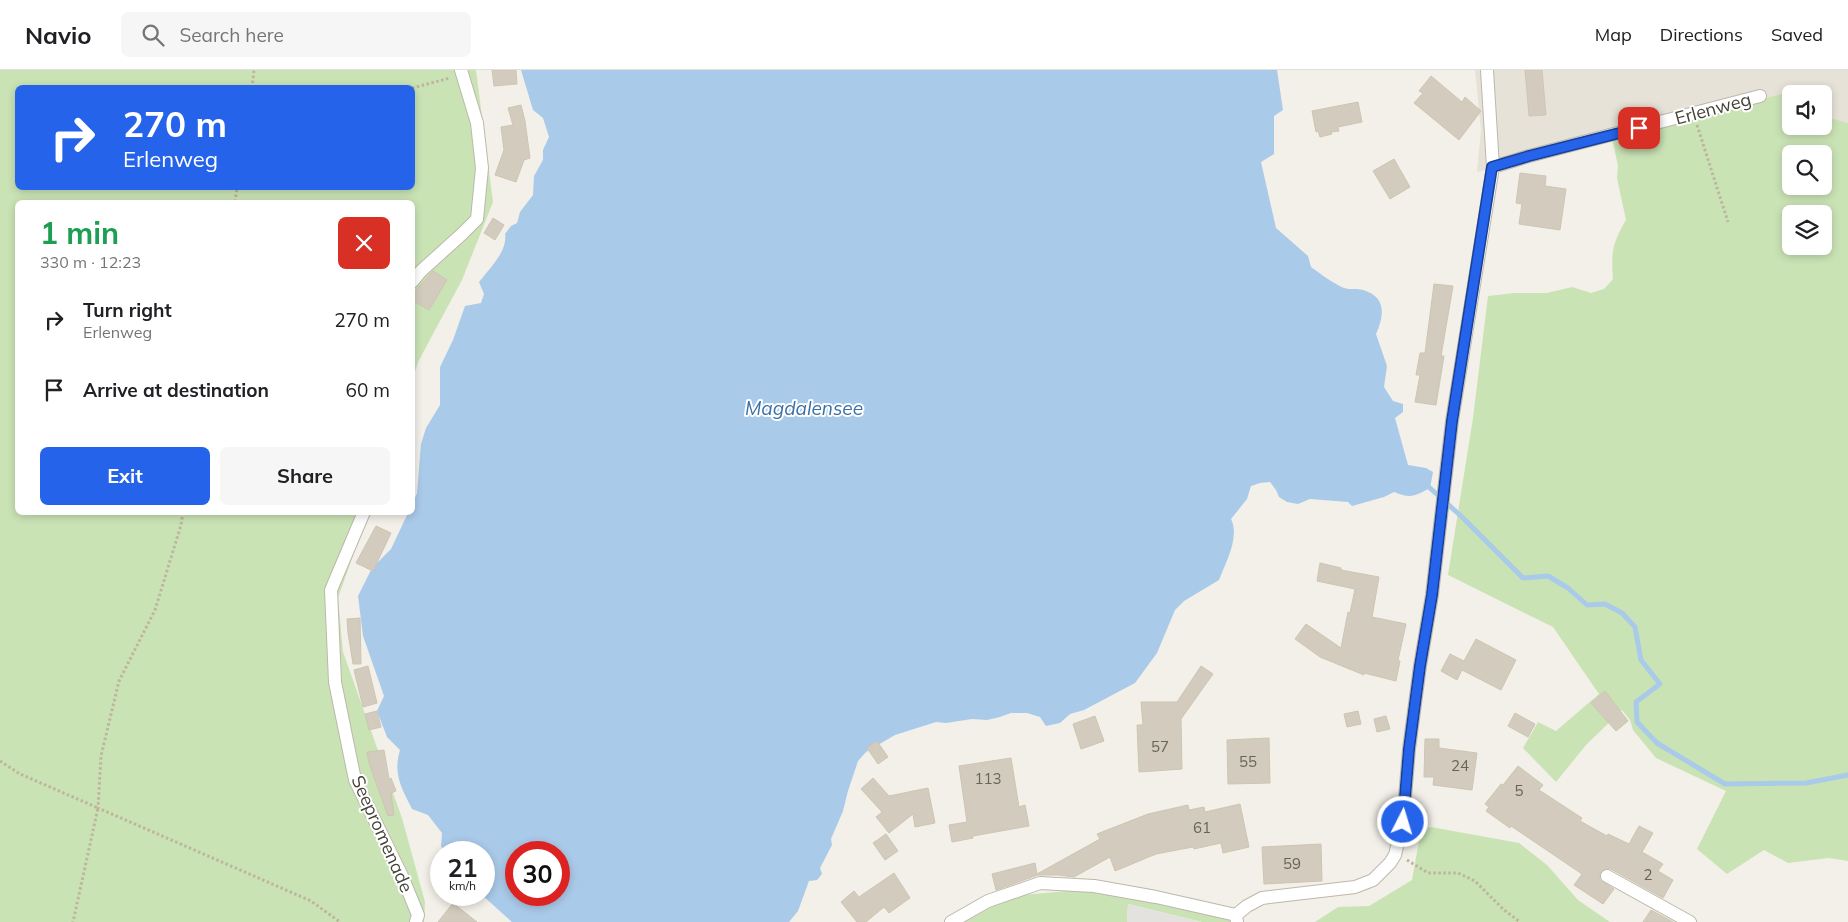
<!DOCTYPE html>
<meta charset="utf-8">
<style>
:root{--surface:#fff;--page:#f6f6f6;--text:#202124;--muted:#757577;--line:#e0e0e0;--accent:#2563eb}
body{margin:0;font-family:Mulish,sans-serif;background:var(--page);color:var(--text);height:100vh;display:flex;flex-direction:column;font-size:19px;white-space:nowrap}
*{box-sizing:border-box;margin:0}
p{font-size:16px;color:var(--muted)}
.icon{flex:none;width:28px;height:28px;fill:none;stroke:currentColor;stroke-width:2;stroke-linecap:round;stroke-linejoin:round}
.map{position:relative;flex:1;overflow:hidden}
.drawer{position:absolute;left:15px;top:130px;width:400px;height:315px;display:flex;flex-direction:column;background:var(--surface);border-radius:8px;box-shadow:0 2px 8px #0003}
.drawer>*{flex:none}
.hud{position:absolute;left:15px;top:15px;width:400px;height:105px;border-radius:8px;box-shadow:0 2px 8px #0003;background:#2563eb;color:#fff;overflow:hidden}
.controls{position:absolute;left:1782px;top:15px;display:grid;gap:10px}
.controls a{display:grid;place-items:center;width:50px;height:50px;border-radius:8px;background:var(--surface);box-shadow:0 2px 8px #0003;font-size:25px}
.speed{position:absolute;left:430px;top:771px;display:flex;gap:10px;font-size:25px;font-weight:700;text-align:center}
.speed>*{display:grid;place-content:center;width:65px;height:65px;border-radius:50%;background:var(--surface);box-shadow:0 2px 8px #0003;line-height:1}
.speed small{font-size:12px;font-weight:400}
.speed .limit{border:8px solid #d22;background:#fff;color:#111}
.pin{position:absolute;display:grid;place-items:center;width:42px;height:42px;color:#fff;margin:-21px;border-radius:10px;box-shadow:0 2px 8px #0006}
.me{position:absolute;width:55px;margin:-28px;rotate:5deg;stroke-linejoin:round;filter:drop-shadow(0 0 4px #0008)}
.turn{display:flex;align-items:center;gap:18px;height:105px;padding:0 25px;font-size:22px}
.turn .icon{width:65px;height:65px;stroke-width:2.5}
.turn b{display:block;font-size:35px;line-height:42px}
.round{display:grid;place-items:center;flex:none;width:52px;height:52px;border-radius:8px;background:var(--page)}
.overview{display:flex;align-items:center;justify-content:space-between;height:85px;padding:0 25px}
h1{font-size:30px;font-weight:700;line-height:38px;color:#1e9e55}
.button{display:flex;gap:10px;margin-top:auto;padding:10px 25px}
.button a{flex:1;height:58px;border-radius:8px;background:var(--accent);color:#fff;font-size:20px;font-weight:700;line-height:58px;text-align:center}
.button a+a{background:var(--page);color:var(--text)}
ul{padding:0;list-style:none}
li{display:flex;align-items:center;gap:15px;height:70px;padding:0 25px}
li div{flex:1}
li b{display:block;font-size:19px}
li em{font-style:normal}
header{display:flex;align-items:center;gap:30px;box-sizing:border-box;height:70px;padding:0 25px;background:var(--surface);border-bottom:1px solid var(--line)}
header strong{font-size:24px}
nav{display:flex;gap:28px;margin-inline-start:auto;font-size:18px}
.search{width:350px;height:45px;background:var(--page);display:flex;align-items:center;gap:12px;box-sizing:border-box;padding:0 18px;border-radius:8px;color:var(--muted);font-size:19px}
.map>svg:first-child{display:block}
.residential{fill:#e6e2d7}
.green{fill:#cae3b5;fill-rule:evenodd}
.parking{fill:#e4e2df}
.water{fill:#aacae9;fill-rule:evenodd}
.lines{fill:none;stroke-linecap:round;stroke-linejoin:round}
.stream{stroke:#aacae9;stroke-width:5}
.building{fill:#d3ccbe;stroke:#cdc5b2}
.minor-casing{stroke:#bdb8ab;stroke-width:14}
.path{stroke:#bdb59e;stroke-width:3;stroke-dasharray:2.5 2.5;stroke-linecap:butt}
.minor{stroke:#fff;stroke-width:12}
.route-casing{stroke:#184099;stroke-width:12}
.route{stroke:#2563eb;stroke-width:9}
.labels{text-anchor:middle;stroke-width:4;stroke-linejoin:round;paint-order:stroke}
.number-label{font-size:15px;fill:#686459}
.street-label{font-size:18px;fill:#454137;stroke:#fff}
.water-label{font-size:19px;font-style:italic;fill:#3b70a7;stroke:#fff}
</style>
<header>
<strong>Navio</strong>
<div class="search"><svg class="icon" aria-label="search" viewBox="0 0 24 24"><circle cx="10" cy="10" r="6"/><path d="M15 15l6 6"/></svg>Search here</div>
<nav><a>Map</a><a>Directions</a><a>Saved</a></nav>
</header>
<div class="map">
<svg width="1848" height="852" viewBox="0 0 1848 852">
<rect width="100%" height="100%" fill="#f2f0e8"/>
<path class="residential" d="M1475 0H1848V53L1824 46V24H1791V29L1785 23 1477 102 1481 60Z"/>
<path class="green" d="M0 0H476L493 132 462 210 418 292 413 308 412 132H18V442L368 443 338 528 343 582 402 748 425 832 424 852H0ZM18 18H412V118H18Z
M1785 23 1791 29V56H1824V46L1848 53V791L1829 788 1788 793 1764 780 1727 804 1697 779 1726 721 1656 688 1633 660 1630 650 1622 640 1586 675 1556 712 1523 678 1538 652 1556 661 1599 624 1553 557 1448 505 1473 348 1488 226 1515 223H1547L1572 217 1591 223 1604 219 1613 209C1611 183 1612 174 1626 150L1617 108 1618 96 1612 68ZM1791 84H1824V116H1791ZM1791 144H1824V176H1791Z
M1431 757 1519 773 1547 795 1578 830 1610 852H1315L1338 837 1369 836 1412 810 1421 760Z
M1091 819 1235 851V852H1202L1128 834 1127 852H965L1011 826Z"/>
<path class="parking" d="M1128 834 1202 852H1127Z"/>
<path class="water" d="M521 0H1277L1283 40 1274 46V84L1261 92 1276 158 1308 186 1311 197C1321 204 1332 213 1344 218 1350 220 1357 218 1363 220 1387 227 1384 246 1376 264L1387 296 1384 317 1393 331 1403 334V342L1395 348 1408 395 1426 398 1433 402 1430 418C1415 426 1411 429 1394 422L1384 427 1352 436 1348 432 1310 429 1298 434 1287 432 1279 427 1276 420 1270 412 1260 413 1251 416 1247 429 1231 449C1240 467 1226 492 1219 510L1184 531 1175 540 1157 583 1135 613 1084 640 1070 644 1060 653 1046 656 1040 647 1027 643H1011L1000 647 987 650 972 649 946 653 936 652 895 665 866 682 858 691 848 721 843 741 831 769 832 775 820 798 822 804 817 810 809 811 798 841 789 852H512L482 825H484V782H445L441 776 442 763 428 745 412 739C401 717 393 704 400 680L387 667 377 641 384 626 363 566 358 526 372 498 391 479 408 443 412 442 413 433 417 423 421 374 426 358 440 335V297L453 270 465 236 481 233 484 224 479 212C489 199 508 181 505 164L511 156 517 153 520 142 533 125 534 106 543 90V80L549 67 543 48 533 40ZM516 782H559V825H516Z"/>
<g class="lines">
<path class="stream" d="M1430 418 1462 447 1523 508 1548 506 1568 518 1587 535 1605 534 1622 543 1635 557 1641 590 1660 614 1636 632 1637 652 1657 673 1725 714 1806 713 1848 705"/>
</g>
<path class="building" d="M492 0H516L517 14 494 16Z
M1525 0H1542L1546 45 1529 46Z
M1431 6 1462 32 1465 27 1481 41 1459 70 1414 33 1423 23 1419 21Z
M1358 32 1362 52 1338 57 1339 61 1331 62 1332 64 1320 67 1318 61 1316 62 1312 41Z
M521 35 525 51 530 88 524 90 516 112 495 105 504 80 501 57 513 55 508 38Z
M1394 89 1410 117 1390 129 1373 101Z
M1520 103 1546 106 1545 116 1566 119 1560 160 1519 154 1522 134 1516 133Z
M493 148 504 155 495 170 484 163Z
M433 201 447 210 429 240 412 230V226L418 218Z
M1434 214 1453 216 1441 286H1444L1436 335 1415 332 1420 305H1416L1420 283H1425Z
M376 456 391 463 373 501 356 493Z
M1320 493 1341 498V500L1379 507 1372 547 1406 554 1398 590 1400 591 1396 611 1364 603V605L1320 587 1295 569 1306 554 1341 578 1348 542 1350 543 1355 519 1317 511Z
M360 548 361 594H353L348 563 347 549Z
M1476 569 1516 590 1501 620 1462 600 1457 610 1441 601 1450 584 1464 591Z
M368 596 377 633 363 637 354 600Z
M1201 596 1213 604 1181 649 1182 699 1139 702 1137 655H1143L1141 632H1177Z
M1605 621 1628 651 1616 661 1591 633Z
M377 641 381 657 369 660 365 644Z
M1358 641 1361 654 1347 657 1344 644Z
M1515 643 1535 654 1528 667 1508 656Z
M1095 646 1104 671 1081 679 1073 654Z
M1386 646 1390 659 1377 662 1374 649Z
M1269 668 1270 713 1228 714 1227 670Z
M1425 669H1439V678L1477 683 1472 720 1433 715 1434 707H1424Z
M877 671 888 687 878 694 867 678Z
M384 680 389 709 391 708 396 721 391 723 394 745 388 746 369 693 367 682Z
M1011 688 1019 737 1025 735 1029 756 973 766V768L952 772 949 755 967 752 959 696Z
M1518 696 1543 715 1539 720 1582 748 1580 751 1607 766 1608 764 1629 774 1639 756 1653 763 1642 782 1663 794 1658 801 1673 810 1663 828 1611 799 1606 798 1600 803V810L1614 819 1603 834 1574 815 1582 804 1511 756 1510 758 1486 741 1489 737 1485 734 1501 714 1503 715Z
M873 708 889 726 928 718 935 753 915 757 913 744 889 763 876 747 882 742 861 719Z
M1240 734 1249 777 1223 783 1221 773 1194 779 1193 777 1156 784 1115 801 1110 787 1074 807 1058 805H1038L996 820 992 804 1035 793 1037 804 1100 769 1097 764 1148 744 1188 735 1189 740 1204 737 1205 742Z
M886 764 898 781 885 790 873 773Z
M1321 774 1322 811 1264 814 1262 777Z
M894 803 910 828 889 843 884 837 866 852H857L841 832 854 821 859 827Z
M453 833 477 852H438Z
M1651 840 1673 852H1643Z"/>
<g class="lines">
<defs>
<path id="minor" d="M1493 97 1529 86 1760 26
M412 212 421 201 462 164 477 149 482 98 477 53 461 0
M364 442 331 520 335 612 355 710 402 806 418 845 416 852
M1607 806 1690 852
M951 852 988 831 1040 813 1094 816 1156 827 1236 845
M1237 852 1236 845 1247 836 1262 828 1355 817 1373 810 1390 793 1395 785 1403 752 1409 679 1420 596 1432 525 1452 351 1493 97 1487 0"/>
</defs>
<use href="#minor" class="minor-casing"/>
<path class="path" d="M252 18 254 0
M412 18 450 8
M1697 55 1728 152
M235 132 237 118
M183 442 181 455 155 540 119 611 101 686 98 738 311 831 340 852
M0 691 20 704 98 738 73 852
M1407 790 1428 803H1458L1475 811 1504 840 1520 852"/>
<use href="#minor" class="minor"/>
</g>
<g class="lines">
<defs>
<path id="route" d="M1403 752 1409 679 1420 596 1432 525 1452 351 1492 97 1529 86 1639 58"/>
</defs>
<use href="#route" class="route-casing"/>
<use href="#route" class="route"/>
</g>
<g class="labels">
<g class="number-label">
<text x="1160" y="682">57</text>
<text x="1248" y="697">55</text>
<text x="1460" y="701">24</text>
<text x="988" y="714">113</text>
<text x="1519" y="726">5</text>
<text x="1202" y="763">61</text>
<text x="1292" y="799">59</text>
<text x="1648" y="810">2</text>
</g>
<g class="street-label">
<text transform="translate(1713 39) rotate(-15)" y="6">Erlenweg</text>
<text transform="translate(382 764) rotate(66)" y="6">Seepromenade</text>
</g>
<g class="water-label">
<text x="804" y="345">Magdalensee</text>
</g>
</g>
</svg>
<div class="controls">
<a><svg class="icon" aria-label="sound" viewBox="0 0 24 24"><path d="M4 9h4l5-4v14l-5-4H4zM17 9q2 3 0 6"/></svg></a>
<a><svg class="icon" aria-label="search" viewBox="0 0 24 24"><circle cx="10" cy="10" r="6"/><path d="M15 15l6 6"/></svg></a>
<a><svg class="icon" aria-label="layers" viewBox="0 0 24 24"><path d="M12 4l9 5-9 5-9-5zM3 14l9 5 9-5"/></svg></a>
</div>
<div class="speed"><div>21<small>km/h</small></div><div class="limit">30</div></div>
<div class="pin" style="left:1639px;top:58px;background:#d93025"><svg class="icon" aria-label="arrive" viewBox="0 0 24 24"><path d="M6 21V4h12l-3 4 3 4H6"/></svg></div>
<svg class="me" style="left:1403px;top:752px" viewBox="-20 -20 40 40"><circle r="17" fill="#2563eb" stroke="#fff" stroke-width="3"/><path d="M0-11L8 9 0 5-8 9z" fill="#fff"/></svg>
<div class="hud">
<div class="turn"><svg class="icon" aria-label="right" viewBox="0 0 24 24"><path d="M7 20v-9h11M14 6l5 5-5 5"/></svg><div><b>270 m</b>Erlenweg</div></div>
</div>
<section class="drawer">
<div class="overview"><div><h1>1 min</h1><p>330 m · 12:23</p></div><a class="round" style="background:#d93025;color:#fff"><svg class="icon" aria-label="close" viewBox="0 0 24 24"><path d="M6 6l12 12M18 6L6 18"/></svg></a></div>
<ul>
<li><svg class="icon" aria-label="right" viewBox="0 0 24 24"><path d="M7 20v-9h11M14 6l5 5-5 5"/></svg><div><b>Turn right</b><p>Erlenweg</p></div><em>270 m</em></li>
<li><svg class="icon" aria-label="arrive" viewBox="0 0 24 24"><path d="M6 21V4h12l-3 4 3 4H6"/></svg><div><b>Arrive at destination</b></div><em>60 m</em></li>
</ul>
<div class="button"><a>Exit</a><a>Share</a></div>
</section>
</div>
